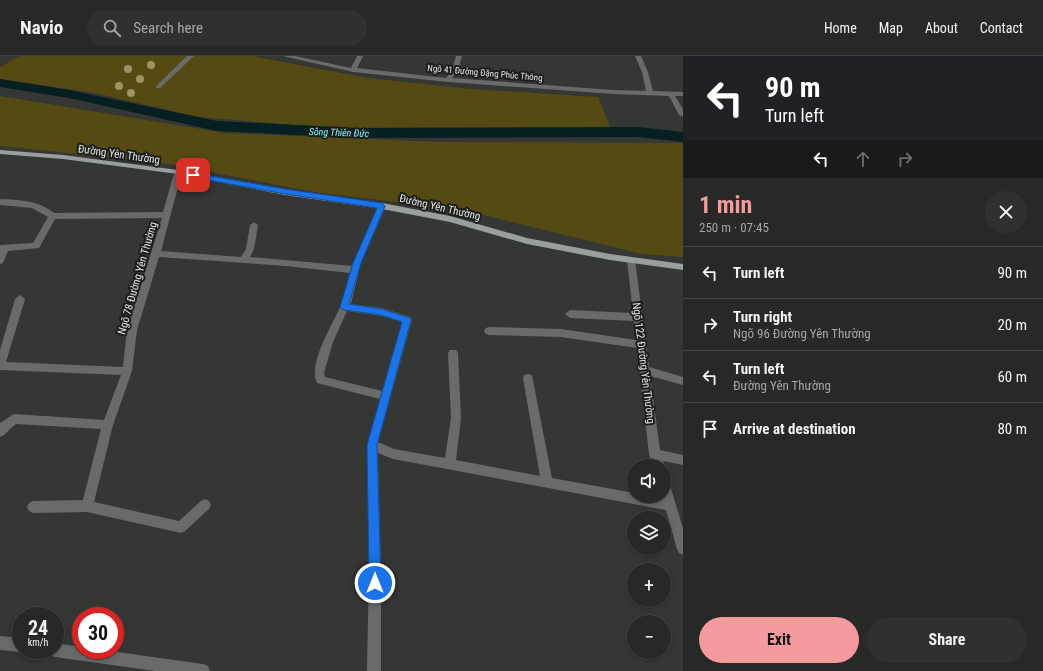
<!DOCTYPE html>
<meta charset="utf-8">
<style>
:root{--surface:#272927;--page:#2f312f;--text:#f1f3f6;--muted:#a4a6a7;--line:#434544;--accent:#f59b9e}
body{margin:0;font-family:"Roboto Condensed",sans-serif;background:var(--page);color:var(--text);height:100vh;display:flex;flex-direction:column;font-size:15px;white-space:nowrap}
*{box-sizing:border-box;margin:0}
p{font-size:13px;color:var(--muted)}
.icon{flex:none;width:22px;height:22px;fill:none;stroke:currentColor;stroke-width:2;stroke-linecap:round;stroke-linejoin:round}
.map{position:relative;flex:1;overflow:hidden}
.sheet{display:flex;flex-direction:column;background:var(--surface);width:360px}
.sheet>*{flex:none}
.guide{background:#202124;color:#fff;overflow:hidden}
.fabs{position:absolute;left:627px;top:403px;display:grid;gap:8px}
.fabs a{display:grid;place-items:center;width:44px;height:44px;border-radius:50%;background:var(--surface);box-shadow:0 2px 6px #0003,0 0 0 1px var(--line);font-size:20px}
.speed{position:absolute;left:12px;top:551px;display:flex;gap:8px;font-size:20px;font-weight:700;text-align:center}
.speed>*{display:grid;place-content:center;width:52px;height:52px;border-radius:50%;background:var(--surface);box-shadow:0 2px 6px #0003,0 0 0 1px var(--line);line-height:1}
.speed small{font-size:10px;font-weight:400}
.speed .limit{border:6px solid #d22;background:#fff;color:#111}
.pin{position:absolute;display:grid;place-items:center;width:34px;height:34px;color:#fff;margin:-17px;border-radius:8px;box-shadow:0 2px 6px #0006}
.me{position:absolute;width:44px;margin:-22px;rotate:0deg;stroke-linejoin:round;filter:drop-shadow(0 0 3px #0008)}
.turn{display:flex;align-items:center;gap:14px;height:84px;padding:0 16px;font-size:18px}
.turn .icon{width:52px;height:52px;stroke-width:2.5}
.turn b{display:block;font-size:28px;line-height:34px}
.lanes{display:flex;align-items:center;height:38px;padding:0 16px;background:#0003;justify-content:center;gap:20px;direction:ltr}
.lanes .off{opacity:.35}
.round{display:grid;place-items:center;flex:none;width:42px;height:42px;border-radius:21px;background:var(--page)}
.head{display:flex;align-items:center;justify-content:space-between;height:68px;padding:0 16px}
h1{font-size:24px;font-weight:700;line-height:30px;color:var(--accent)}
.primary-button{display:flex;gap:8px;margin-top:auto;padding:8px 16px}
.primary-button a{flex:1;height:46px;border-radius:24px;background:var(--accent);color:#111;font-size:16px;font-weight:700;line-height:46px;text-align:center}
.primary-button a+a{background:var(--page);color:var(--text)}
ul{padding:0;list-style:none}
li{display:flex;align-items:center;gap:12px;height:52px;padding:0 16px;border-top:1px solid var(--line)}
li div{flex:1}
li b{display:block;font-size:15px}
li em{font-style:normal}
header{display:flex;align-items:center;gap:24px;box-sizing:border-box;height:56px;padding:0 20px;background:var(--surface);border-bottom:1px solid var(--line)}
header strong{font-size:19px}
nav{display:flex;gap:22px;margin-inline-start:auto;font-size:14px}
.search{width:280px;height:36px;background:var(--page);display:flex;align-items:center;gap:10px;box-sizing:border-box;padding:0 14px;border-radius:22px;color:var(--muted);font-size:15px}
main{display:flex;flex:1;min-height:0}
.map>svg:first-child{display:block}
.green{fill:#564a13}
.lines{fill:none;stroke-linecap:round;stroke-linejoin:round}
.canal{fill:#061f20;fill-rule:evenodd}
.minor{fill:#696b6a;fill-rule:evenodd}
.major{fill:#9a9f9d;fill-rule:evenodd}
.tree{fill:#9d9364}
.route{fill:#1a73e8;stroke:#114b97}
.labels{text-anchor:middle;stroke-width:4;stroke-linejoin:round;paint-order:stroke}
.far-street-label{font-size:9px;fill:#e3e5e3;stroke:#1c1e1c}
.far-water-label{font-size:10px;font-style:italic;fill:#7ff5fd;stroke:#1c1e1c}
.street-label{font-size:11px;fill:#e3e5e3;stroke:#1c1e1c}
</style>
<header>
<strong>Navio</strong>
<div class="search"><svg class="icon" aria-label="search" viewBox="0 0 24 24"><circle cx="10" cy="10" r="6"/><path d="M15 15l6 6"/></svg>Search here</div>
<nav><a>Home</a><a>Map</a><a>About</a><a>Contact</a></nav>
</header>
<main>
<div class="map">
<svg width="683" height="615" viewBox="0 0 683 615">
<rect width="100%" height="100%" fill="#343734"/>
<path class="green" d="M20 0H252L368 22 471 33 598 41 610 71 329 72 199 61 95 37 0 23V11Z
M0 40 225 77 440 86 683 87V201L642 198 463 154 314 136 163 107 0 90Z"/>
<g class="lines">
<path class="canal" d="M0 23 69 34 217 65 358 72 638 71 683 76V86L638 81 358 82 217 75 69 42 0 31Z"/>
<path class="minor" d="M187 0H194L160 32H156V30Z
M283 0H295L351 12 357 0H363L357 12 446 22 452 14 456 0H462L458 14 452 22 613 34 646 35 642 16 635 0H641L648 16 653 35 683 36V40H675L683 53V61L679 59 669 40 613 38 448 26 353 16Z
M175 114H178L182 116 161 195 241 201 246 193 250 169 254 166 258 169 254 193 250 201 352 210 378 150 382 147 385 148 386 150 361 207 351 248 382 252 410 261 412 264 378 386 394 393 445 402 451 362 448 297 450 294H456L458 297 461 362 456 404 540 420 523 322 524 319 528 318 532 319 552 422 634 437V440L662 442V440H664V422L668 423 683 472V499L679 497 677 493 666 454 393 403 378 397 381 512V615H367L369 512 367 389 380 343 317 327C307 306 336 264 343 244 346 235 348 226 350 217L286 210 159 201 137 274 132 315 113 369 94 446 179 465 201 445 205 443 209 445 211 449 209 453 185 475 181 477 87 456 33 457 29 455 27 451 29 447 33 445 83 444 101 373 16 368C10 372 6 379 0 381V367L14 358 104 364 121 319 0 314V294L15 243 20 239 25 243 6 306 123 311 127 274 162 162 55 163 39 192 8 195 3 207 0 208V189L33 187 48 161 32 152 0 149V143C19 144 38 144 54 157L163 156ZM347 255 382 260 402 266 382 335 325 321 324 317 333 286Z
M631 201 635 204 649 311 683 321V329L650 320 660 394 683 399V409L663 405 665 410 664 411V410H653L649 398 637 292 561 281 489 279 486 278 484 275 486 272 489 271 561 273 636 284 634 265 570 262 565 258 570 254 633 257 627 204Z
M0 580 21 582V594H25L21 596 0 594Z
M55 587 81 591V594H103L203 608 208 610 210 615H155L55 601 50 599 48 594H55Z"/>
<path class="major" d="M0 94 63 99 178 114 285 133 382 147 450 160 527 182 610 198 683 208V214L610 204 527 188 450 166 382 153 285 139 178 118 63 103 0 98Z"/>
</g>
<g class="tree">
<circle cx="151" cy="9" r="4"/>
<circle cx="128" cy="13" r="4"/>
<circle cx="140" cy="23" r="4"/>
<circle cx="119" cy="30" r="4"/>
<circle cx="131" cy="37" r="4"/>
</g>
<path class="route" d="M193 117 285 133 382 147 385 150 361 207 349 248 382 253 410 262 411 264 377 389 381 527 379 531 375 533 371 531 369 527 367 389 402 266 381 259 344 254 340 251 353 207 377 152 285 138 191 121V118Z"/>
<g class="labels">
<g class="far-street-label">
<text transform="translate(485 17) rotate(5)" y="3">Ngõ 41 Đường Đặng Phúc Thông</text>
</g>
<g class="far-water-label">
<text transform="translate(339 76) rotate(2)" y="4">Sông Thiên Đức</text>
</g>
<g class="street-label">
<text transform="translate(119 98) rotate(8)" y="4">Đường Yên Thường</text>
<text transform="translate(440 151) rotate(13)" y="4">Đường Yên Thường</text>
<text transform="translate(137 222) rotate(-74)" y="4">Ngõ 78 Đường Yên Thường</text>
<text transform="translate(644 307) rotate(83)" y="4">Ngõ 122 Đường Yên Thường</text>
</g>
</g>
</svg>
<div class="fabs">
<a><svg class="icon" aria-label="sound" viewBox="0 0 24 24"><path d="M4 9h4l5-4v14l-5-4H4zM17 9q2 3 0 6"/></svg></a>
<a><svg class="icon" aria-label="layers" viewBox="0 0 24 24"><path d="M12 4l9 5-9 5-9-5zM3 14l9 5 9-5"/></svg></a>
<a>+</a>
<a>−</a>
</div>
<div class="speed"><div>24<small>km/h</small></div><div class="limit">30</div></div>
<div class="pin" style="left:193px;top:119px;background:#d93025"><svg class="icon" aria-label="arrive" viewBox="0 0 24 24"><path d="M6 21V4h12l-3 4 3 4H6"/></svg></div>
<svg class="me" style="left:375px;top:527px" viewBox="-20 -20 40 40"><circle r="17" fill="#1a73e8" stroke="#fff" stroke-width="3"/><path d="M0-11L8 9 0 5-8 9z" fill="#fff"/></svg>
</div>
<section class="sheet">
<div class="guide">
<div class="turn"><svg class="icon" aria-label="left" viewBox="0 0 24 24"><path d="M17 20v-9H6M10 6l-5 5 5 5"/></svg><div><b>90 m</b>Turn left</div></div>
<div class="lanes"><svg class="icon" aria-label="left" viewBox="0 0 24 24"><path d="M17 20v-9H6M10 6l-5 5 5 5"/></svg><svg class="icon off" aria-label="ahead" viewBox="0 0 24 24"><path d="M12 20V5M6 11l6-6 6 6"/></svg><svg class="icon off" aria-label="right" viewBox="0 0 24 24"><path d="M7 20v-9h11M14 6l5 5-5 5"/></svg></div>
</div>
<div class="head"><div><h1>1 min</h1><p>250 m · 07:45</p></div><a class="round"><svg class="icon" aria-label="close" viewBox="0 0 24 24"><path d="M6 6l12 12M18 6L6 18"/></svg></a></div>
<ul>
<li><svg class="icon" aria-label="left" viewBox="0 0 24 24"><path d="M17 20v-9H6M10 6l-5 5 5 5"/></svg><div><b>Turn left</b></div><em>90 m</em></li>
<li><svg class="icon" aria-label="right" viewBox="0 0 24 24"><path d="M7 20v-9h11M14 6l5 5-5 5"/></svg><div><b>Turn right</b><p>Ngõ 96 Đường Yên Thường</p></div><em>20 m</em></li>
<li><svg class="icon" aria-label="left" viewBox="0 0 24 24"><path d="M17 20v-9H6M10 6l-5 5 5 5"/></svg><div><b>Turn left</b><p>Đường Yên Thường</p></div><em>60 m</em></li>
<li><svg class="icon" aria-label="arrive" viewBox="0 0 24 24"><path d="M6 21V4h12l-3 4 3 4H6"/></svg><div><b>Arrive at destination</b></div><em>80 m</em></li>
</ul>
<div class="primary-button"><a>Exit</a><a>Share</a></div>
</section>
</main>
